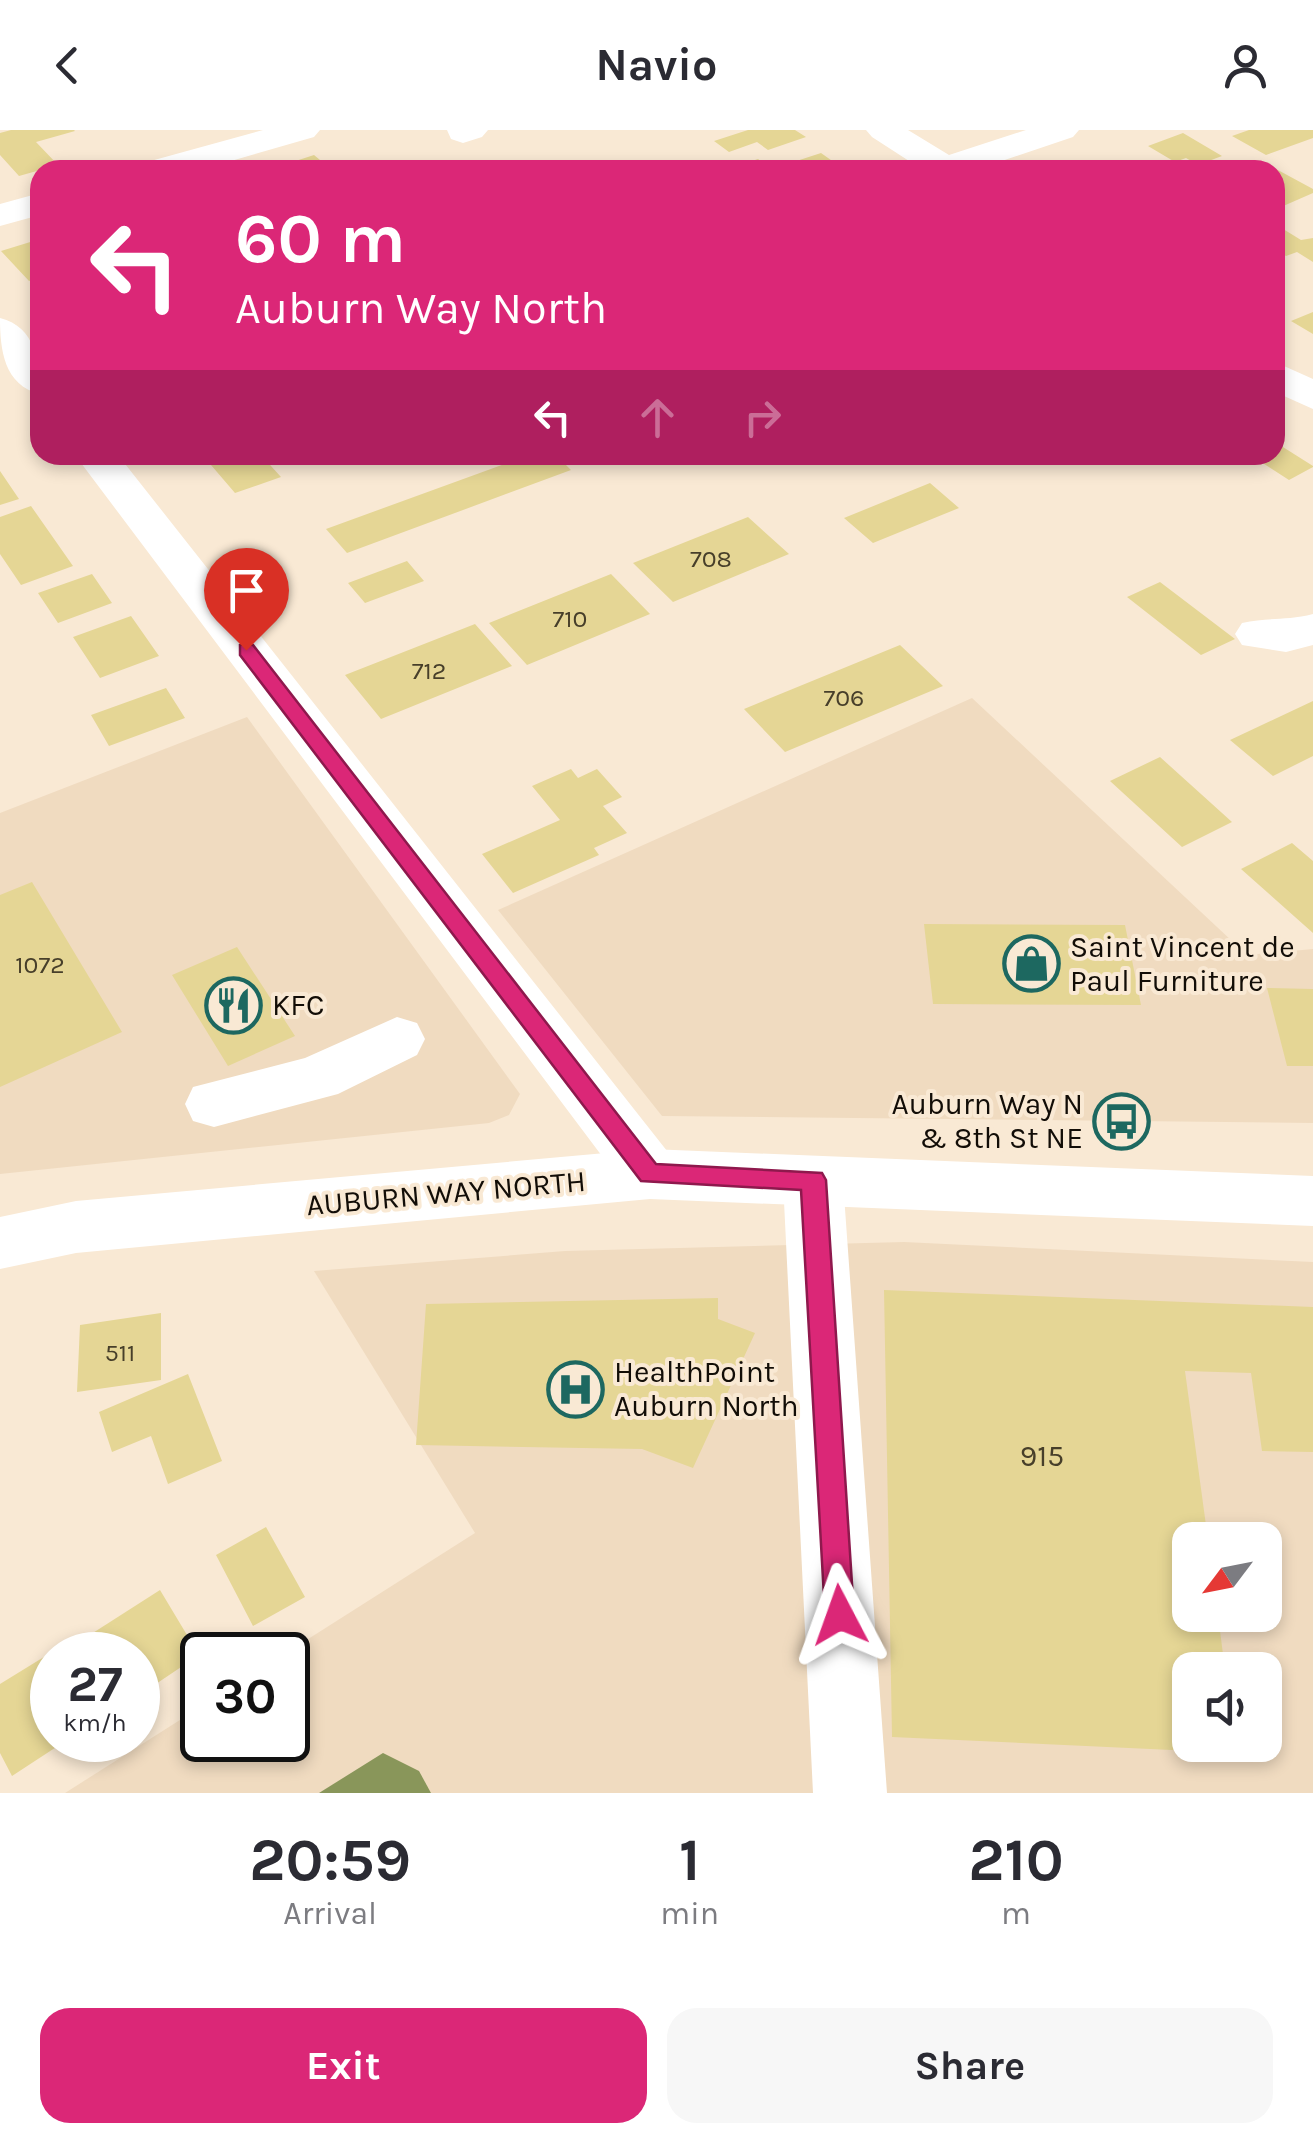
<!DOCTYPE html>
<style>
:root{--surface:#fff;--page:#f7f7f7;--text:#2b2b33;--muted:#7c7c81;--accent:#db2777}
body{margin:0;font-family:Karla,sans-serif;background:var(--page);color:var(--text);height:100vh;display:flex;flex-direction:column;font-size:38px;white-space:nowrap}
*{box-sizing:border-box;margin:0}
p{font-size:32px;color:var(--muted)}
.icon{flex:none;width:55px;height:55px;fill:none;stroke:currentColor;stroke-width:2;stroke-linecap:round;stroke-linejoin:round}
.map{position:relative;height:1663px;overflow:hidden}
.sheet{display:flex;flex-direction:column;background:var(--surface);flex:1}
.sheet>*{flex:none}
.hud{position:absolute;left:30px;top:30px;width:1255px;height:305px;border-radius:30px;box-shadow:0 5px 15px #0003;background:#db2777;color:#fff;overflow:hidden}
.needle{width:65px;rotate:238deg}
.fabs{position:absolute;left:1172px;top:1392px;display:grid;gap:20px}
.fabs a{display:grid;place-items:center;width:110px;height:110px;border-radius:20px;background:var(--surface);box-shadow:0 5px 15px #0003;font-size:50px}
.speed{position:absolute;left:30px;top:1502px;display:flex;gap:20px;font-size:50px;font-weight:700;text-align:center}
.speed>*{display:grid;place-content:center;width:130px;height:130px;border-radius:50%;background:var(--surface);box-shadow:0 5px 15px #0003;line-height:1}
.speed small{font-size:25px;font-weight:400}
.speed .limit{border:5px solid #111;border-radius:15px;background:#fff;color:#111}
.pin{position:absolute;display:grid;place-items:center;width:85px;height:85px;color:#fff;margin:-102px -42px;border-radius:50% 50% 50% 0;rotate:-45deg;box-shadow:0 0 10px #0007}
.pin .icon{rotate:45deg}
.me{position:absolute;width:110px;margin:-55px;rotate:356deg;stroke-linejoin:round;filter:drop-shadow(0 0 8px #0008)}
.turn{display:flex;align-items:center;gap:35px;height:210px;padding:0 40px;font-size:45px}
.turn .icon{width:130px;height:130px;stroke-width:2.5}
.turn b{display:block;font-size:70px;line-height:85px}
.lanes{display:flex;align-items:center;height:95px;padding:0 40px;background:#0003;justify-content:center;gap:50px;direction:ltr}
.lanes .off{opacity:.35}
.eta{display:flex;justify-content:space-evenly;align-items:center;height:170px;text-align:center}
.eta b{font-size:60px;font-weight:700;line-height:70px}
.action{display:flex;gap:20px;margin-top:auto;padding:20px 40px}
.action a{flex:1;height:115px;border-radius:30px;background:var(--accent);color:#fff;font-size:40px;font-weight:700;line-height:115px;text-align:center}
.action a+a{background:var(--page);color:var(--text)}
header{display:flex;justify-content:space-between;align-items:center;height:130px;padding:0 40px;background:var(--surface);font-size:45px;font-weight:700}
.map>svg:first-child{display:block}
.built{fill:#f0dbc0;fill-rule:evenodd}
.water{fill:#89965a}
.building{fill:#e5d695}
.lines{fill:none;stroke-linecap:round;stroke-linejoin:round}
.minor{fill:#fff;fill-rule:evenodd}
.major{fill:#fff;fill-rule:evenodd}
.route{fill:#db2777;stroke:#8e194d;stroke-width:2.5}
.labels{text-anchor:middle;stroke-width:8;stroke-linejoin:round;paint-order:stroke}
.number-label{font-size:25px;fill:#473f2a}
.poi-label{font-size:30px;fill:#120d07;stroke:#f9e9d4;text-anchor:start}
.street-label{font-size:30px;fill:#120d07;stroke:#f9e9d4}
.near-number-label{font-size:30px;fill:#473f2a}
</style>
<header><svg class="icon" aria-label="back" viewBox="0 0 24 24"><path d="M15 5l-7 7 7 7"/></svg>Navio<svg class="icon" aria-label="person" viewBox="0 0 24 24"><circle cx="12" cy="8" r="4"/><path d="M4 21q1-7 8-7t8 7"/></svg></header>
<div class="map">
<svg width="1313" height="1663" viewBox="0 0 1313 1663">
<rect width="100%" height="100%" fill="#f9e9d4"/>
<path class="built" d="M972 568 1247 825 1313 819V993L662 986 498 780Z
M247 587 520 964 509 985 489 993 0 1044V683Z
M904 1112 1313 1132V1663H65L202 1576V1610H288V1525H283L475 1403 314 1141 565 1121ZM1190 1410H1265V1485H1190ZM1190 1540H1265V1615H1190Z"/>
<path class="water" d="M383 1623 419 1641 431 1663H319Z"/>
<path class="building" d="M11 0H74L75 1 36 12 58 35 19 46 0 25V3Z
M748 0H795L806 7 768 20 757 12 729 22 714 11Z
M1249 0H1313V8L1266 25 1232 6Z
M1183 3 1222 26 1198 35 1186 28 1175 32 1148 16Z
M821 23 845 40 778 37Z
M314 25 332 40H271V39Z
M758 29 768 36 727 40V39Z
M1263 32 1313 59V63L1281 77 1275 73V40H1245Z
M1275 94 1301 110 1313 108V132L1297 122 1286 126 1275 119Z
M40 109V147L29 151 1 121Z
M1313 182V204L1291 191Z
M1275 312 1313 336V337L1289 350 1250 325H1275Z
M214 325H261L281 347 235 363 205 328Z
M529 325H556L571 340 347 423 326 399Z
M0 341 19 369 0 375Z
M930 353 959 378 873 413 844 388Z
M31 376 73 436 21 455 0 424V387Z
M748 387 789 424 673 472 633 433Z
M407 431 424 451 365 473 348 453Z
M92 444 112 473 58 493 38 463Z
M611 444 650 484 527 535 489 493Z
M1160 452 1235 509 1201 525 1127 467Z
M131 486 159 526 100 548 73 507Z
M475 494 512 536 381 589 345 545Z
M900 515 943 556 785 622 744 579Z
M166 558 185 588 109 616 91 585Z
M1313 571V626L1273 646 1230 610Z
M1160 627 1232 692 1182 717 1110 651Z
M571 639 578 648 597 639 622 667 603 676 627 703 594 718 599 725 513 763 482 724 560 690 532 656Z
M1292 713 1313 731V803L1241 739Z
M32 752 122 902 0 957V765Z
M924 794 1125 795 1141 875 933 874Z
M237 817 295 906 228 936 172 845Z
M1267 858 1313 859V936H1287Z
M884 1160 1313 1177V1322L1262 1321 1251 1243 1185 1241 1208 1410H1190V1485H1218L1225 1540H1190V1615H1235L1236 1623 892 1607Z
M718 1168V1189L755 1203 693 1338 642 1319 416 1315 426 1174Z
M161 1183V1250L77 1262 80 1195Z
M188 1244 222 1331 168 1354 151 1306 112 1322 99 1282Z
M266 1397 305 1467 253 1496 216 1425Z
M160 1460 199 1525 138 1566V1525H95L85 1508Z
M52 1522V1610H67L12 1646 0 1623V1554Z"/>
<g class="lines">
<path class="minor" d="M263 0H320L314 7 200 40H142L147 32Z
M447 0H488L482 7 463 13 451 9Z
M866 0H908L949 25 1026 0H1079L1073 7 975 40H923L872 7Z
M40 63V85L0 96V74Z
M0 188C36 197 40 233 40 264 4 255 0 220 0 188Z
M1275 232 1313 249V279L1275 262Z
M75 325H118L671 1026 680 1044 671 1062 650 1069 629 1062Z
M1313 484V515L1286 522 1242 515 1235 504 1242 493C1267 487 1286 491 1313 484Z
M397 887 417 893 425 909 417 925 338 964 214 997 193 991 185 974 193 957 305 928Z
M813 1026 834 1033 843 1051 887 1663H813L783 1051 792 1033Z"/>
<path class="major" d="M650 1019 1313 1046V1096L650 1069 76 1123 0 1139V1087L76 1071Z"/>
</g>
<path class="route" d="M246 514 253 515 656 1034 822 1043 826 1050 854 1485 850 1495 840 1499 829 1495 825 1485 801 1060 641 1051 240 525V515Z"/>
<defs>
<symbol id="shop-ring" viewBox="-11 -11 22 22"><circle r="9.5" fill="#f9e9d4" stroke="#1d6860" stroke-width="1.5"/><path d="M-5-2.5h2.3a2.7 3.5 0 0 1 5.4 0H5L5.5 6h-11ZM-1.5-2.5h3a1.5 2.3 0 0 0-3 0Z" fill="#1d6860"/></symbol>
<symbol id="restaurant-ring" viewBox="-11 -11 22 22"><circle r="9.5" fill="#f9e9d4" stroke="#1d6860" stroke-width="1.5"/><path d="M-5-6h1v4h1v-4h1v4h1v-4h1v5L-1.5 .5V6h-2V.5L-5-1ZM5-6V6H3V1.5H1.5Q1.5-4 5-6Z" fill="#1d6860"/></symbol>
<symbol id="bus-ring" viewBox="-11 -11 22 22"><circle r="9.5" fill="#f9e9d4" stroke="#1d6860" stroke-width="1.5"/><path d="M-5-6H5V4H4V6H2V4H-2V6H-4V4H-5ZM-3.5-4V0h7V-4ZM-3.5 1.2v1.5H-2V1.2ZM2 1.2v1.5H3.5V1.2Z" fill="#1d6860"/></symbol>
<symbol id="hospital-ring" viewBox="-11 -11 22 22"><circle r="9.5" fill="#f9e9d4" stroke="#1d6860" stroke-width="1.5"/><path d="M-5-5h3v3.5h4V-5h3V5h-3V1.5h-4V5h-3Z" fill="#1d6860"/></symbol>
</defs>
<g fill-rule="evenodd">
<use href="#shop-ring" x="1000" y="802" width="63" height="63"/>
<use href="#restaurant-ring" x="202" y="844" width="63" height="63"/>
<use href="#bus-ring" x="1090" y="960" width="63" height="63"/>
<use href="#hospital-ring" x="544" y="1228" width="63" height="63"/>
</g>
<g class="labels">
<g class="number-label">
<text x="711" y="437">708</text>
<text x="570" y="497">710</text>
<text x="429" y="549">712</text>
<text x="844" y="576">706</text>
<text x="40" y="843">1072</text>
<text x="120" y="1231">511</text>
</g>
<g class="poi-label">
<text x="1070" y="827">Saint Vincent de<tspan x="1070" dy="34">Paul Furniture</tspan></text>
<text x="272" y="885">KFC</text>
<text x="1083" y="984" text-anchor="end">Auburn Way N<tspan x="1083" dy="34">&amp; 8th St NE</tspan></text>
<text x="614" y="1252">HealthPoint<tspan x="614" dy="34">Auburn North</tspan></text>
</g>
<g class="street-label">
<text transform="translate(446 1063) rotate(-5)" y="10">AUBURN WAY NORTH</text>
</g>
<g class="near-number-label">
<text x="1042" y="1336">915</text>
</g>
</g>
</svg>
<div class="fabs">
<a><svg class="needle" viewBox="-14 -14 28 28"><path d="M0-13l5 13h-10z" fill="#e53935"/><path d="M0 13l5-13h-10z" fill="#7c7c81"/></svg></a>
<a><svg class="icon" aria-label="sound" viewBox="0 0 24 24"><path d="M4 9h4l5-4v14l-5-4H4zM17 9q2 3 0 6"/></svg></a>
</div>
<div class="speed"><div>27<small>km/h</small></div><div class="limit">30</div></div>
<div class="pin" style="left:246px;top:520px;background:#d93025"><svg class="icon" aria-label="arrive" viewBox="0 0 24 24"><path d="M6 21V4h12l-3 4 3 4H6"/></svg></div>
<svg class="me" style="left:840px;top:1485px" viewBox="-20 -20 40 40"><path d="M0-17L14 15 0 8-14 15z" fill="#db2777" stroke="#fff" stroke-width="4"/></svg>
<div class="hud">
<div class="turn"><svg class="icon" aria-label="left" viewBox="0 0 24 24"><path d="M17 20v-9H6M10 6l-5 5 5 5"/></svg><div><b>60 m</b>Auburn Way North</div></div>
<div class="lanes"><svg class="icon" aria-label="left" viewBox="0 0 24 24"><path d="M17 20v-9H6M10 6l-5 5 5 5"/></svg><svg class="icon off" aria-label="ahead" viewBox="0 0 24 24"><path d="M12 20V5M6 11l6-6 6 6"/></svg><svg class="icon off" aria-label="right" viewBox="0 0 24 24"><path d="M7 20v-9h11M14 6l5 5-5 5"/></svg></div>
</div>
</div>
<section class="sheet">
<div class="eta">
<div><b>20:59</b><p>Arrival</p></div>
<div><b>1</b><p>min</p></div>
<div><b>210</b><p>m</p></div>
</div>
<div class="action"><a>Exit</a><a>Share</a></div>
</section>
